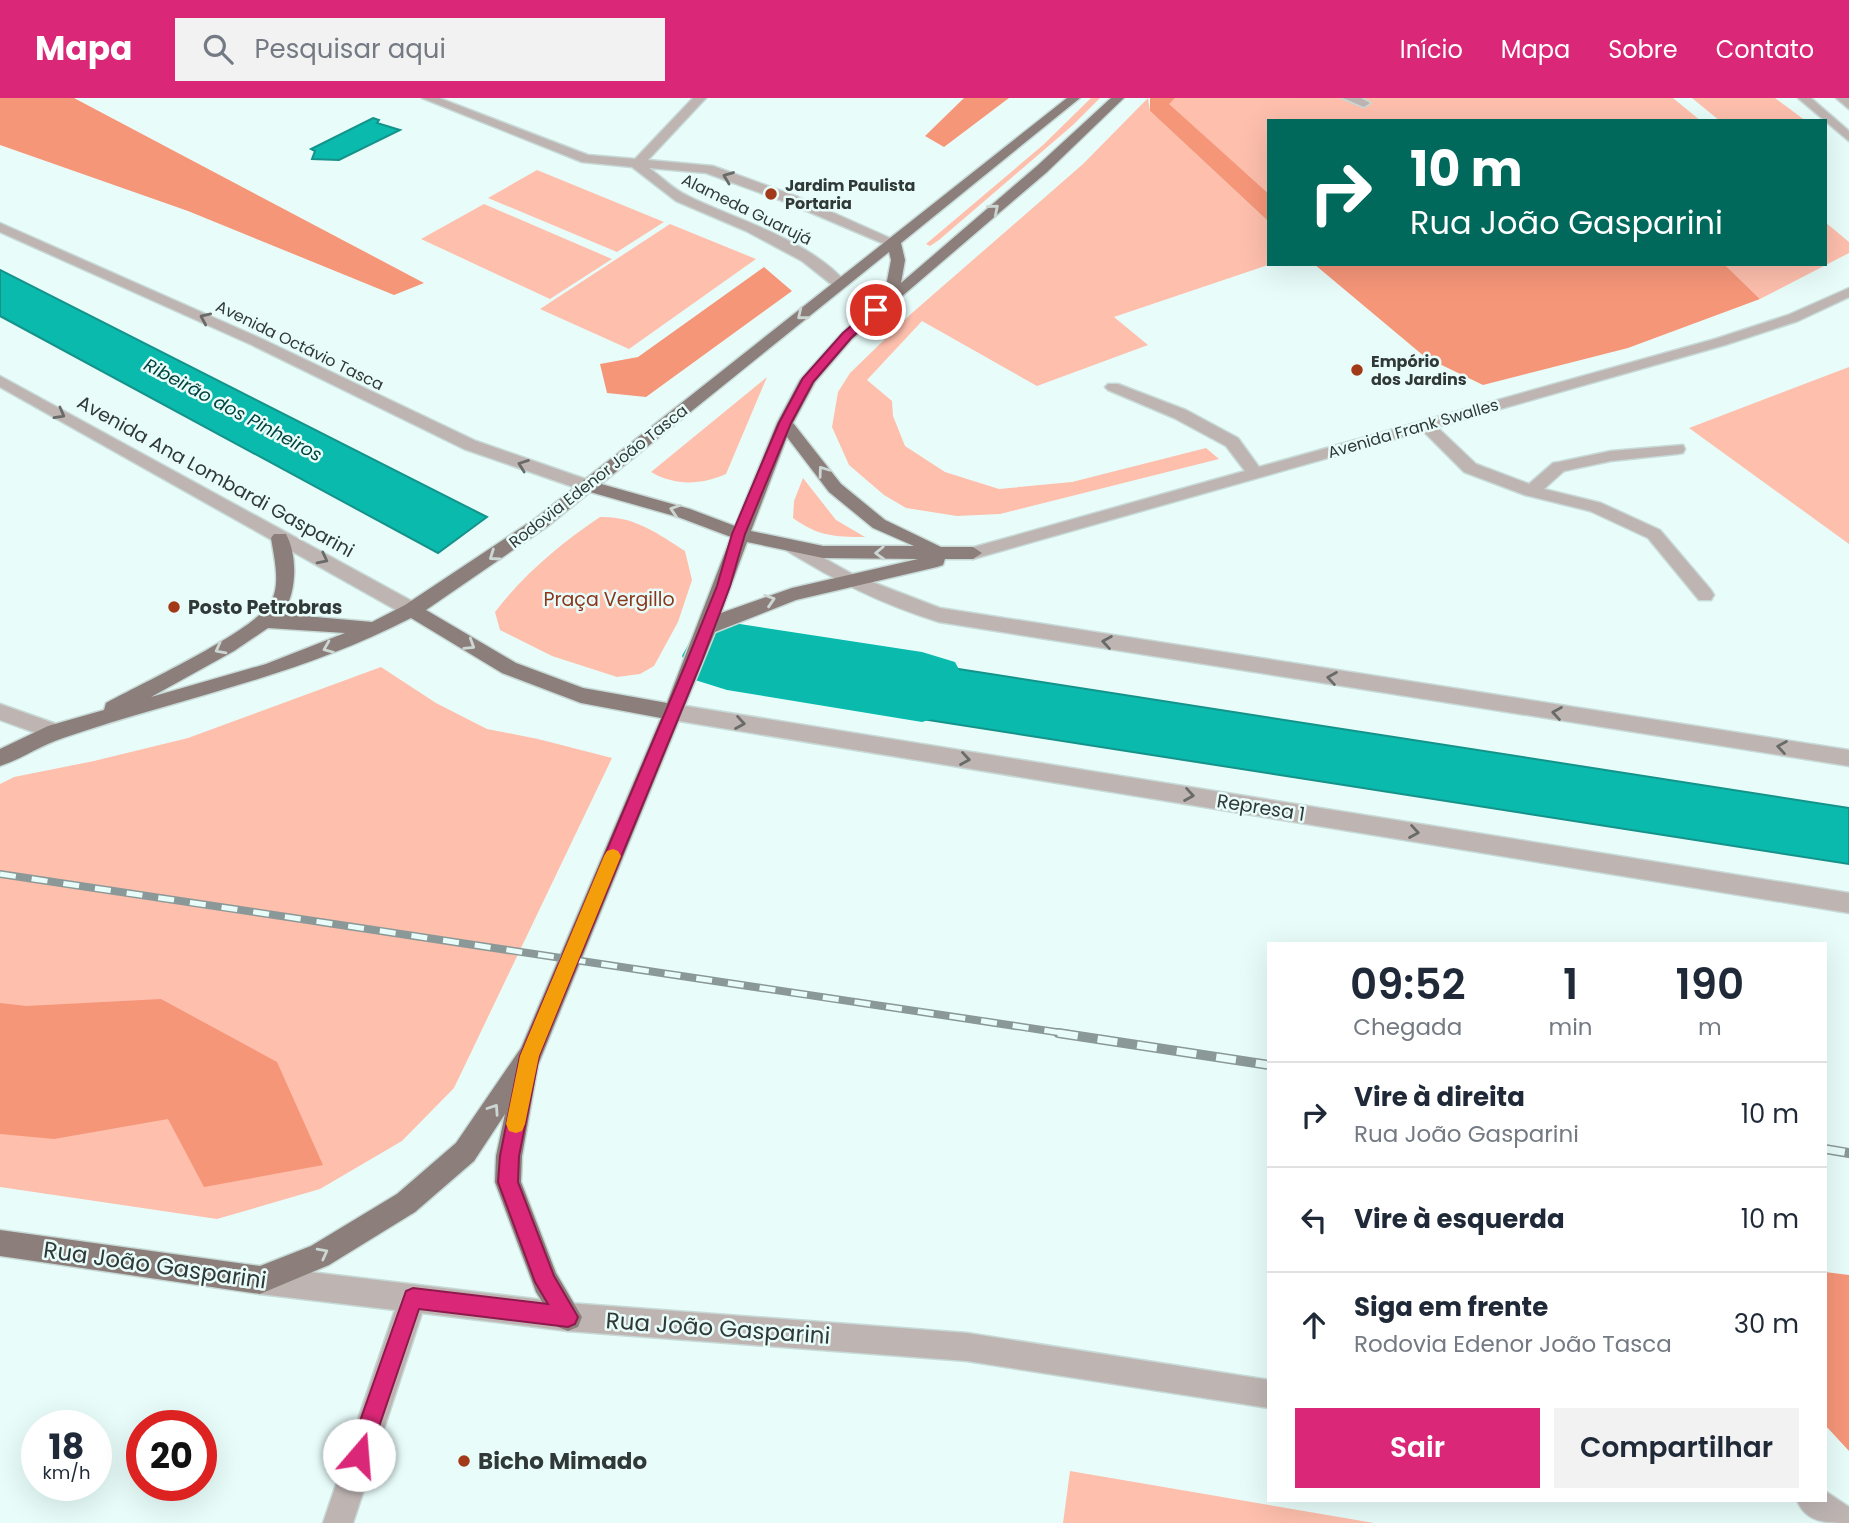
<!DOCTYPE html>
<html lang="pt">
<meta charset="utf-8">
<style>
:root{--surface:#fff;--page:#f2f2f3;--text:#1f2937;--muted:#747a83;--line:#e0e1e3;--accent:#db2777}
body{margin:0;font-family:Poppins,sans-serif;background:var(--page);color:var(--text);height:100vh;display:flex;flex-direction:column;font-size:26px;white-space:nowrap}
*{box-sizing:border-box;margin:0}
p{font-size:23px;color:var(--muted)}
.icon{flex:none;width:38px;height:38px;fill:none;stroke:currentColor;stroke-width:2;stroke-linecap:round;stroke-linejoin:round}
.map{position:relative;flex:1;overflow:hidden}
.panel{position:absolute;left:1267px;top:844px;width:560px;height:560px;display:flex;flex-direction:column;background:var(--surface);border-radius:0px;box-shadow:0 7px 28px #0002}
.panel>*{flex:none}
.top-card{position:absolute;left:1267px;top:21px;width:560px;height:147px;border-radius:0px;box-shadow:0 7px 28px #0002;background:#00695c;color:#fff;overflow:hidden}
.speed{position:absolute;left:21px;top:1312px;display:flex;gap:14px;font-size:35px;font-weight:700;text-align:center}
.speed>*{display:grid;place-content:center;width:91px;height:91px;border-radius:50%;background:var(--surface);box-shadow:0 7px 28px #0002;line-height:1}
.speed small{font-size:18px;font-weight:400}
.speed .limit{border:10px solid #d22;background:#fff;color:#111}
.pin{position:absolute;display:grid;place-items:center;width:60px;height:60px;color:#fff;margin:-30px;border:4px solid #fff;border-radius:50%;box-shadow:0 2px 7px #0007}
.me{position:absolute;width:77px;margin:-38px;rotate:18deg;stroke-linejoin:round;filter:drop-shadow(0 0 5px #0008)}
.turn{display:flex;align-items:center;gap:24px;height:147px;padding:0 28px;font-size:32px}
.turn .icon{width:91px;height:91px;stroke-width:2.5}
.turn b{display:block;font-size:49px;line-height:60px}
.eta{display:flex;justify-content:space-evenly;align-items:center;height:119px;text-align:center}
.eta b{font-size:42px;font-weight:600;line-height:49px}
.primary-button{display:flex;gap:14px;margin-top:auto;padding:14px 28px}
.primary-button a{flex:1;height:80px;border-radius:0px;background:var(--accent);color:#fff;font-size:28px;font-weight:600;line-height:80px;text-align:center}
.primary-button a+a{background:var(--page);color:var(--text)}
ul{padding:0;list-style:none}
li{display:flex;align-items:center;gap:21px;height:105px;padding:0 28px;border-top:2px solid var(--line)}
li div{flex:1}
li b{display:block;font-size:26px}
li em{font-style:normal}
header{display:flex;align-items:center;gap:42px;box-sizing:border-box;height:98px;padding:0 35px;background:var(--accent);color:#fff}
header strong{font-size:33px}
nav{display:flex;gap:38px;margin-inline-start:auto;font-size:24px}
.search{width:490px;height:63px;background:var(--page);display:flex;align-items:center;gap:18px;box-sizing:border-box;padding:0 24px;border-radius:0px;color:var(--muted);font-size:26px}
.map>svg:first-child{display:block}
.green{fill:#febfad}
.forest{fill:#f69679}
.water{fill:#09baad;stroke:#15938a;stroke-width:2}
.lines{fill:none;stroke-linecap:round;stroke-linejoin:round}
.river{fill:#09baad;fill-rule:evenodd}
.minor-casing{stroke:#c7dad7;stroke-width:3}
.major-casing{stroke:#c7dad7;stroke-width:3}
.minor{fill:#beb5b3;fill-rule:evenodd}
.major{fill:#8c7e7a;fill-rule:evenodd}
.rail-far1-casing{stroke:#8a9997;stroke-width:8}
.rail-casing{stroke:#8a9997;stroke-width:10}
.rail-far1{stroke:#e8fdfa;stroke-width:5;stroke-dasharray:16;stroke-linecap:butt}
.rail{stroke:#e8fdfa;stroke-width:7;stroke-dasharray:20;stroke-linecap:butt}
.oneway{stroke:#696b69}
.oneway2{stroke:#ccd7d4}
.route{fill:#db2777;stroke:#8e194d;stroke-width:2}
.slow{fill:#f59e0b}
.poi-dot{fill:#a23a1a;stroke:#e8fdfa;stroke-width:2.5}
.labels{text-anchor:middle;stroke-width:5;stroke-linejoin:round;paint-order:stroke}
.far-poi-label{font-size:16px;font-weight:bold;fill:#313938;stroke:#e8fdfa;text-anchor:start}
.far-street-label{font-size:16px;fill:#313938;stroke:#e8fdfa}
.far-water-label{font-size:18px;font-style:italic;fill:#00433e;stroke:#e8fdfa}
.street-label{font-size:19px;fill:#313938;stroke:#e8fdfa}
.park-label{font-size:19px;fill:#8c371d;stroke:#e8fdfa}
.poi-label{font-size:19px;font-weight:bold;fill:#313938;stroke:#e8fdfa;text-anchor:start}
.near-street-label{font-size:23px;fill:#313938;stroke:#e8fdfa}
.near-poi-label{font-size:23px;font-weight:bold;fill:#313938;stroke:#e8fdfa;text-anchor:start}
</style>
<header>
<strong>Mapa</strong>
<div class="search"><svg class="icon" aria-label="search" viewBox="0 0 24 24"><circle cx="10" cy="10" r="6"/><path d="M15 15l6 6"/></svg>Pesquisar aqui</div>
<nav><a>Início</a><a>Mapa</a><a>Sobre</a><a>Contato</a></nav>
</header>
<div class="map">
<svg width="1849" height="1425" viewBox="0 0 1849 1425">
<rect width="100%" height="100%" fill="#e8fdfa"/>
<path class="green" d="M1091 0H1100L1073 27 939 142 930 148 926 146 1043 47Z
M1148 0 1150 13 1269 124V166H1271L1114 219 1148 247 1037 288 922 223 867 282 892 303 893 318 905 348 945 374 999 391 1072 384 1206 350 1219 361 1000 416 957 418 906 410 884 397 849 367 832 329 838 294 850 275 912 215 1083 66Z
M1175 0H1673L1701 23H1269V96L1168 6Z
M1692 0H1775L1806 23H1720Z
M537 72 664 124 617 154 488 100Z
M484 106 612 161 550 201 421 141Z
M1825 124 1849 144V155L1760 201 1724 166H1825Z
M670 126 756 161 629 251 540 211Z
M1849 269V446L1689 330Z
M767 279 726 376C701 387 675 388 651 374Z
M803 380 836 422 865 439C834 439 818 438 793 420L794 403Z
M600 419C634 418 657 435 685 453L692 482 678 524 654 568 640 576 617 579 552 558 500 532 495 514C524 476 560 446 600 419Z
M381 569 436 605 487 631 538 641 612 660 454 990 402 1043 320 1091 217 1121 0 1089V686L14 679 94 663 188 640Z
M1070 1373 1374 1425H1063Z"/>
<path class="forest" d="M0 0H74L424 185 394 197 188 113 0 47Z
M964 0H1009L944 49 925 38Z
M1150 0H1175L1169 6 1269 96V124L1150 13Z
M1314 166H1724L1760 201 1628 250 1483 287 1425 259Z
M764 169 792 193 646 299 607 295 600 266 638 259Z
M161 901 277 964 323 1067 204 1089 168 1021 54 1041 0 1036V905L26 908Z
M1825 1174 1849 1177V1353L1825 1327Z"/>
<path class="water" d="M373 20 379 22 377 25 400 32 339 62 312 61 315 53 311 51Z
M0 172 487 419 438 455 0 218Z
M798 546 1849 710V766L768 597Z"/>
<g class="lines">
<path class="river" d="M727 524 922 554 955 564 968 589 955 614 922 624 727 592 695 582 682 558 695 534Z"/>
<defs>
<path id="minor" d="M422 0H439L588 57 635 61 693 0H706L648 62 713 68 798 99 901 145 899 148H889L788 105 706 75 649 70C662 79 674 92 688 98 739 123 811 142 848 187L841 191 836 190 802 163 746 133 676 103 632 69 582 64Z
M1343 0H1361L1370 5 1364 9Z
M1798 0H1811L1849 33V43Z
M1836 0H1849V11Z
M0 125 262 241 476 343 594 384 596 388 594 392H582L464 351 252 247 0 134Z
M1849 190V199L1798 223 1725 247 1437 329 1476 366 1529 386 1553 365 1559 364 1611 353 1683 347 1685 351 1683 355 1677 356 1611 363 1564 373 1544 391 1601 405 1660 432 1711 492 1714 497 1711 502H1699L1648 440 1590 413 1525 397 1464 374 1423 333 973 461 964 455 967 451 1245 373 1226 348 1174 320 1108 292 1105 289 1108 286H1118L1186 312 1238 340 1259 369 1715 241 1788 217Z
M0 278 419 507 421 512 419 517H405L0 289Z
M790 441 854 477 940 510 1849 652V668L939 524C881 506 836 483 784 451L781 447 784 443Z
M0 606 62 628 65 634 62 640 55 642 0 622Z
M673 606 1849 795V815L673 622 666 619 663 614 666 609Z
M260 1168 568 1205 967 1235 1269 1282V1310L967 1263 568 1233 422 1215 353 1425H323L395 1212 260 1196 250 1192 246 1182 250 1172Z
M1825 1393 1849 1409V1425C1827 1425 1806 1425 1797 1402H1825Z"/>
<path id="major" d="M1067 0H1080L901 145 905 162 901 185 1037 68 1111 0H1124L1047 74 852 241 815 284 793 325 841 386 885 422 941 449H973L982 455 973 461H945L943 467 937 469 796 502 715 534 538 967 522 1058 521 1084 556 1175 582 1219 578 1229 568 1233 558 1229 536 1194 495 1084 496 1058 505 1016 474 1063 415 1114 329 1167 260 1196 0 1158V1132L260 1168 311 1148 397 1096 456 1045 521 950 661 620 581 605 502 575 411 520C299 578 181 600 63 640 41 647 22 661 0 668V651L48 628 104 612 106 605C140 586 255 533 271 504 281 486 274 459 271 440L274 436H286C298 458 297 496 282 516L372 524 405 507 536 420ZM889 154 891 162 884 199 842 235 800 282 777 325 735 428 690 411 601 386ZM787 339 829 394 873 430 914 448H823L751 433ZM590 394 678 419 731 439 667 605 583 590 516 565 426 512 548 428ZM747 444 823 460 918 461 792 490 721 515ZM268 530 345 535 266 566 151 599 234 553Z"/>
</defs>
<use href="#minor" class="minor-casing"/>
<use href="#major" class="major-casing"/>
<use href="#minor" class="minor"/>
<use href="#major" class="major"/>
<defs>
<path id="rail-far1" d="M0 776 1069 936"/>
<path id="rail" d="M1058 935 1269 967
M1825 1051 1849 1055"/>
</defs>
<use href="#rail-far1" class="rail-far1-casing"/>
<use href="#rail" class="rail-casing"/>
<use href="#rail-far1" class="rail-far1"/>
<use href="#rail" class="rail"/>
</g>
<defs><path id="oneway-chevron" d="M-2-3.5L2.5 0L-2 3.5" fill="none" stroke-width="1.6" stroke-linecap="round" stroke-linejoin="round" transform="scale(1.75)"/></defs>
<g class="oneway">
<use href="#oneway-chevron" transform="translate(728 79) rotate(-159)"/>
<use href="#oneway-chevron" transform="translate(205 220) rotate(-156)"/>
<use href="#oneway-chevron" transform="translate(60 316) rotate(29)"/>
<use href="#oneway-chevron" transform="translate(523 367) rotate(-160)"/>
<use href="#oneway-chevron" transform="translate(323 461) rotate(27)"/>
<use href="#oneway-chevron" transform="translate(1107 544) rotate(-171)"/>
<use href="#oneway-chevron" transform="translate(1332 580) rotate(-171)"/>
<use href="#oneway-chevron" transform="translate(1557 615) rotate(-171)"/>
<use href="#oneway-chevron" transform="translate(740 625) rotate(9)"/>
<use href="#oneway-chevron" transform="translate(1782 649) rotate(-171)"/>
<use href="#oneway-chevron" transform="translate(965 661) rotate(9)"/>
<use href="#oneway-chevron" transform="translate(1189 697) rotate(9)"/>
<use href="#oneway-chevron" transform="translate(1414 734) rotate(9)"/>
</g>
<g class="oneway2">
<use href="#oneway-chevron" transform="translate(994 111) rotate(-40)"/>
<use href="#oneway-chevron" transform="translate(802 217) rotate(141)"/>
<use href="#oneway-chevron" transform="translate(823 373) rotate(-126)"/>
<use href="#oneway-chevron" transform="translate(675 412) rotate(-162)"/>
<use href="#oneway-chevron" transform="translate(880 455) rotate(178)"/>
<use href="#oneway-chevron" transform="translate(494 458) rotate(145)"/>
<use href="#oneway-chevron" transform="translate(770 502) rotate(-18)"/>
<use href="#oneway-chevron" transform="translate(470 547) rotate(32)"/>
<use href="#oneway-chevron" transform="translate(328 550) rotate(158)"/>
<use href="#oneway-chevron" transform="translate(220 551) rotate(152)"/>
<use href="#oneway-chevron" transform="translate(494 1011) rotate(-56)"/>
<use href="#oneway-chevron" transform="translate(323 1155) rotate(-28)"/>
</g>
<path class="route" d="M873 209 882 212 851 240 813 284 791 325 745 436 730 488 701 565 539 958 519 1058 518 1084 554 1178 578 1219 575 1226 568 1229 419 1211 367 1364 359 1368 351 1364 348 1357 406 1193 413 1190 548 1206 535 1184 498 1084 500 1058 520 958 686 565 717 488 732 436 779 325 803 280 843 235Z"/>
<path class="slow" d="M613 751 618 753 621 758 539 958 525 1026 522 1033 516 1035 509 1033 506 1026 520 958 604 758 607 753Z"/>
<g class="poi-dot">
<circle cx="771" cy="96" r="7"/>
<circle cx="1357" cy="272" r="7"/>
<circle cx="174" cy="509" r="7"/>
<circle cx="464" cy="1363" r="7"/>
</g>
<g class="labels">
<g class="far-poi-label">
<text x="785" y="93">Jardim Paulista<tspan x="785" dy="18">Portaria</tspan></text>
<text x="1371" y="269">Empório<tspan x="1371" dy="18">dos Jardins</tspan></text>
</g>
<g class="far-street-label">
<text transform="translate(747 111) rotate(26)" y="6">Alameda Guarujá</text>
<text transform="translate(300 247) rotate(26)" y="6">Avenida Octávio Tasca</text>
<text transform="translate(1413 330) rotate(-16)" y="6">Avenida Frank Swalles</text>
<text transform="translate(598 378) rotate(-38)" y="6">Rodovia Edenor João Tasca</text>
</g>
<g class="far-water-label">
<text transform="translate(233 312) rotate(28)" y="6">Ribeirão dos Pinheiros</text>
</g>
<g class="street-label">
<text transform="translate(216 378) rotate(29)" y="7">Avenida Ana Lombardi Gasparini</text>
<text transform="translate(1261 709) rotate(9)" y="7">Represa 1</text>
</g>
<g class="park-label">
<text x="609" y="508">Praça Vergillo</text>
</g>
<g class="poi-label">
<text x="188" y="516">Posto Petrobras</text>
</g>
<g class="near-street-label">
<text transform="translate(155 1167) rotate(8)" y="8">Rua João Gasparini</text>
<text transform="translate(718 1230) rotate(4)" y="8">Rua João Gasparini</text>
</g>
<g class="near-poi-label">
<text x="478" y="1371">Bicho Mimado</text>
</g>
</g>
</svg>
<div class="speed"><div>18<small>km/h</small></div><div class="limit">20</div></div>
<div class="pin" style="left:876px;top:212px;background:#d93025"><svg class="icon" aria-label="arrive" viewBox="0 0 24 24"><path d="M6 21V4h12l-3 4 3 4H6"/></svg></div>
<svg class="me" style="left:359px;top:1357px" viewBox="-20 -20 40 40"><circle r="19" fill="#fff"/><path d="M0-13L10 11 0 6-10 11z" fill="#db2777"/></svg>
<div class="top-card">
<div class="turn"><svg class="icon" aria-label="right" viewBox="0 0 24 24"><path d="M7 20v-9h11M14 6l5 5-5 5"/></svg><div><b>10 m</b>Rua João Gasparini</div></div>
</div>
<section class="panel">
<div class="eta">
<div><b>09:52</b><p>Chegada</p></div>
<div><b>1</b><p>min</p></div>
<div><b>190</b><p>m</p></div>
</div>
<ul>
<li><svg class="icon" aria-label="right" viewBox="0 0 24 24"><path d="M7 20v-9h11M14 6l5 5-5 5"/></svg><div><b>Vire à direita</b><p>Rua João Gasparini</p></div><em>10 m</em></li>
<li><svg class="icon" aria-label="left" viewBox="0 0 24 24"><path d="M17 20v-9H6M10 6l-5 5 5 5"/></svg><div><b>Vire à esquerda</b></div><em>10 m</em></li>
<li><svg class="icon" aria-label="ahead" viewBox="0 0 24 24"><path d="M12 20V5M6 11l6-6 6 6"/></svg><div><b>Siga em frente</b><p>Rodovia Edenor João Tasca</p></div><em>30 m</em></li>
</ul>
<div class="primary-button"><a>Sair</a><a>Compartilhar</a></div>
</section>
</div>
